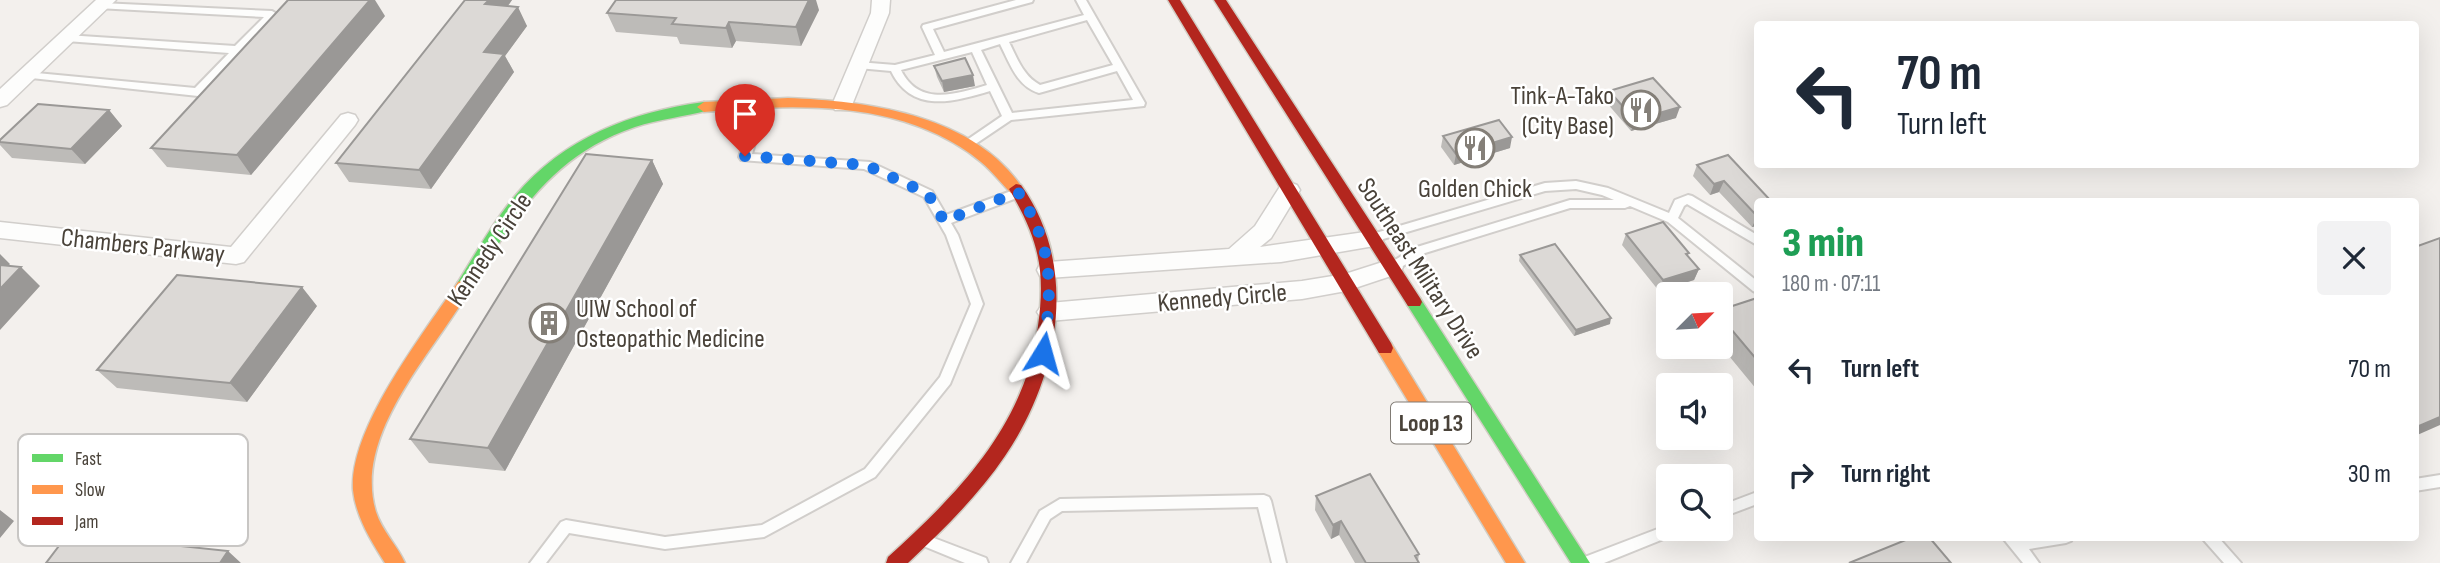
<!DOCTYPE html>
<meta charset="utf-8">
<style>
:root{--surface:#fff;--page:#f2f2f3;--text:#1f2937;--muted:#747a83}
body{margin:0;font-family:"Sofia Sans Condensed",sans-serif;background:var(--page);color:var(--text);height:100vh;display:flex;flex-direction:column;font-size:26px;white-space:nowrap}
*{box-sizing:border-box;margin:0}
p{font-size:23px;color:var(--muted)}
.icon{flex:none;width:38px;height:38px;fill:none;stroke:currentColor;stroke-width:2;stroke-linecap:round;stroke-linejoin:round}
.map{position:relative;flex:1;overflow:hidden}
.sheet{position:absolute;left:1754px;top:198px;width:665px;height:343px;display:flex;flex-direction:column;background:var(--surface);border-radius:7px;box-shadow:0 7px 28px #0002}
.sheet>*{flex:none}
.top-card{position:absolute;left:1754px;top:21px;width:665px;height:147px;border-radius:7px;box-shadow:0 7px 28px #0002;background:#fff;color:var(--text);overflow:hidden}
.needle{width:46px;rotate:66deg}
.controls{position:absolute;left:1656px;top:282px;display:grid;gap:14px}
.controls a{display:grid;place-items:center;width:77px;height:77px;border-radius:7px;background:var(--surface);box-shadow:0 7px 28px #0002;font-size:35px}
.pin{position:absolute;display:grid;place-items:center;width:60px;height:60px;color:#fff;margin:-72px -30px;border-radius:50% 50% 50% 0;rotate:-45deg;box-shadow:0 0 7px #0007}
.pin .icon{rotate:45deg}
.me{position:absolute;width:77px;margin:-38px;rotate:8deg;stroke-linejoin:round;filter:drop-shadow(0 0 5px #0008)}
.turn{display:flex;align-items:center;gap:24px;height:147px;padding:0 28px;font-size:32px}
.turn .icon{width:91px;height:91px;stroke-width:2.5}
.turn b{display:block;font-size:49px;line-height:60px}
.round{display:grid;place-items:center;flex:none;width:74px;height:74px;border-radius:7px;background:var(--page)}
.summary{display:flex;align-items:center;justify-content:space-between;height:119px;padding:0 28px}
h1{font-size:42px;font-weight:800;line-height:52px;color:#1e9e55}
ul{padding:0;list-style:none}
li{display:flex;align-items:center;gap:21px;height:105px;padding:0 28px}
li div{flex:1}
li b{display:block;font-size:26px}
li em{font-style:normal}
.map>svg:first-child{display:block}
.lines{fill:none;stroke-linecap:round;stroke-linejoin:round}
.lane-casing{stroke:#d1cecb;stroke-width:4}
.street-casing{stroke:#d1cecb;stroke-width:3}
.fast-casing{stroke:#d1cdc4;stroke-width:3}
.slow-casing{stroke:#d1cdc4;stroke-width:3}
.jam-casing{stroke:#d1cdc4;stroke-width:3}
.lane{fill:#fdfdfc;fill-rule:evenodd}
.street{fill:#fdfdfc;fill-rule:evenodd}
.fast{fill:#63d668;fill-rule:evenodd}
.slow{fill:#ff974d;fill-rule:evenodd}
.jam{fill:#b3261e;fill-rule:evenodd}
.wall{fill:#bdbbb8}
.shaded-wall{fill:#9a9896}
.building{fill:#dcd9d6;stroke:#9a9896;stroke-width:2}
.route{stroke:#1a73e8;stroke-width:12;stroke-dasharray:0 21.6}
.labels{text-anchor:middle;stroke-width:5;stroke-linejoin:round;paint-order:stroke}
.shield{fill:#fff;stroke:#807b74;stroke-width:2}
.shield-label{font-size:24px;font-weight:bold;fill:#494239}
.poi-label{font-size:26px;fill:#494239;stroke:#fff;text-anchor:end}
.street-label{font-size:26px;fill:#494239;stroke:#fff}
.key{fill:#fff;stroke:#c8c6c4;stroke-width:2}
.key-label{font-size:19px;fill:#494239}
</style>
<div class="map">
<svg width="2440" height="563" viewBox="0 0 2440 563">
<rect width="100%" height="100%" fill="#f3f0ed"/>
<g class="lines">
<defs>
<path id="lane" d="M1016 0H1033L1032 2 933 29 944 52 1084 15 1076 0H1086L1145 103 1144 106 1011 120 968 149 964 148 962 145 964 142 1002 116 990 91C953 102 912 114 891 71L858 68 853 65 858 62 895 65 935 55 922 27 923 25ZM1087 20 1113 65 1040 85C1023 76 1017 58 1009 42ZM1000 44C1010 64 1017 86 1039 93L1117 71 1133 100 1012 113 981 50ZM972 52 987 85C956 94 919 107 901 70Z
M101 3 272 11 277 14 202 95 198 96 22 77 21 75 26 72 195 88 229 53 66 41 61 38 66 35 235 46 264 17 97 8V4Z
M761 99 766 103 752 154 870 162 932 191 946 215 1014 190H1022L1024 193 1022 196 951 223 958 235 983 304 950 384 875 477 764 537 665 549 569 533 546 563H530L561 522 566 520 665 537 762 525 865 469 940 377 971 304 946 235 924 197 864 169 741 160 739 157 756 103Z
M1576 181 1608 188 1669 213 1675 200 1688 195 1692 196 1757 235V245L1687 204 1684 206 1678 218 1757 281V293L1753 291 1668 222 1630 206 1625 208H1570L1425 253 1396 270H1388L1386 267 1388 264 1417 247 1570 200H1614L1602 195 1576 189 1545 191 1373 242 1367 238 1369 235 1545 183Z
M2440 475V487L2415 491V479Z
M1757 492V504L1720 518V506Z
M1264 495 1269 497 1271 501 1286 563H1272L1258 507 1062 511 1050 519 1026 563H1011L1040 511 1060 499Z
M1668 525V528H1683L1681 532 1604 563H1580L1582 558Z
M926 535 986 558 988 563H965L921 545 919 541 921 537Z
M2002 537H2073L2071 541 2066 543 2029 549 2039 563H2023Z
M2201 537H2218L2241 563H2224Z"/>
<path id="street" d="M96 0H116L7 105 0 107V89Z
M872 0H890L889 13 852 105 849 110H835L832 105 871 13Z
M348 113 355 115 358 120 355 125 244 262 236 264 0 238V222L231 247 341 115Z
M1289 182 1297 185 1300 190 1271 238 1260 247 1372 231 1380 233 1383 239 1380 245 1281 262 1048 278 1040 276 1037 270 1040 264 1048 262 1229 249 1255 226 1281 185Z
M1392 259 1400 261 1403 267 1400 273 1346 291 1302 299 1049 321 1041 318 1037 312 1041 306 1049 303 1302 281 1345 274Z"/>
<path id="fast" d="M704 102 711 107 709 110C684 117 659 119 635 127 551 155 513 219 470 290H458L456 286 458 282C476 253 493 222 515 196 563 138 631 112 704 102Z
M1414 296 1420 298 1590 563H1571L1408 306 1406 302 1408 298Z"/>
<path id="slow" d="M788 98C868 101 975 115 1023 189L1021 193H1011C1001 183 992 171 981 162 905 99 796 104 704 112L697 107 704 102Z
M464 280 470 282 472 286C436 350 352 433 376 512 382 531 397 545 405 563H385C371 541 356 517 353 490 349 428 424 333 458 282Z
M1385 342 1391 343 1525 563H1506L1379 353 1377 348 1379 343Z"/>
<path id="jam" d="M1168 0H1180L1391 343 1393 348 1391 353H1379Z
M1214 0H1226L1420 298 1422 302 1420 306H1408Z
M1016 184 1021 185C1080 267 1059 377 1005 456 978 496 943 530 908 563H886L888 557C959 493 1026 424 1038 326 1046 269 1038 238 1009 189Z"/>
</defs>
<use href="#lane" class="lane-casing"/>
<use href="#street" class="street-casing"/>
<use href="#fast" class="fast-casing"/>
<use href="#slow" class="slow-casing"/>
<use href="#jam" class="jam-casing"/>
<use href="#lane" class="lane"/>
<use href="#street" class="street"/>
<use href="#fast" class="fast"/>
<use href="#slow" class="slow"/>
<use href="#jam" class="jam"/>
</g>
<path class="wall" d="M465 0H512L508 6 527 26 505 56 514 72 431 189 349 182 336 163Z
M819 10 801 46 736 41 732 48 680 44 677 37 616 32 607 13Z
M385 16 251 175 167 167 151 148Z
M934 66 975 86 944 92 937 77Z
M1609 91 1676 118 1631 131 1606 102Z
M109 110 122 126 85 164 12 158 0 145V140Z
M1443 136 1510 148 1454 165 1441 147Z
M652 160 663 184 505 471 429 463 410 439Z
M1697 165 1771 201 1757 226 1752 227 1719 192 1710 195 1693 176Z
M1626 234 1689 253 1687 256 1699 269 1694 280 1659 291 1622 245Z
M1520 255 1610 324 1574 336 1519 261Z
M1757 298V390L1720 345V310Z
M317 306 247 402 117 388 97 370Z
M1316 496 1419 554 1418 561 1419 563H1355L1339 535 1331 539 1315 510Z"/>
<path class="shaded-wall" d="M370 0H375L385 16 251 175 237 155Z
M489 0H512L495 23 485 4Z
M809 0H816L819 10 801 46 796 27Z
M518 7 527 26 505 56 514 72 431 189 419 170 484 52Z
M729 22 736 41 732 48 726 28Z
M973 75 975 86 944 92 942 81Z
M1680 107 1676 118 1631 131 1635 120Z
M109 110 122 126 85 164 71 149Z
M1512 137 1510 148 1454 165 1456 154Z
M652 160 663 184 505 471 488 448Z
M1724 181 1719 192 1710 195 1714 184Z
M1757 216V226L1752 227 1757 217Z
M0 254 10 264 0 275Z
M21 267 40 286 0 330V289Z
M1699 269 1694 280 1659 291 1663 280Z
M302 287 317 306 247 402 230 383Z
M1611 318 1610 324 1574 336 1576 330Z
M2440 417V425L2415 436V429L2419 426Z
M0 510 14 521 0 538Z
M1341 521 1339 535 1331 539 1333 525Z
M228 551 241 563H220Z"/>
<path class="building" d="M288 0H370L237 155 151 148Z
M465 0H489L485 4 518 7 484 52 504 54 419 170 336 163Z
M616 0H809L796 27 729 22 726 28 672 24 676 18 607 13Z
M965 58 973 75 942 81 934 66Z
M1653 78 1680 107 1635 120 1609 91Z
M38 104 109 110 71 149 0 142V140Z
M1499 120 1512 137 1456 154 1443 136Z
M586 154 652 160 488 448 410 439Z
M1728 155 1771 201H1757V216L1724 181 1714 184 1697 165Z
M1663 222 1689 253 1686 254 1699 269 1663 280 1626 234Z
M2440 238V417L2419 426 2415 423V247Z
M1555 244 1611 318 1576 330 1520 255Z
M0 265 21 267 0 289Z
M177 275 302 287 230 383 97 370Z
M1757 298V360L1720 316V310Z
M1370 474 1419 554 1415 556 1419 563H1366L1341 521 1333 525 1316 496Z
M68 534 228 551 220 563H46Z
M1913 537H1929L1951 563H1849Z"/>
<g class="lines">
<path class="route" d="M745 156 866 165 928 194 944 221 1018 192C1055 248 1052 290 1043 353"/>
</g>
<defs>
<symbol id="restaurant-ring" viewBox="-11 -11 22 22"><circle r="9.5" fill="#fff" stroke="#847f78" stroke-width="1.5"/><path d="M-5-6h1v4h1v-4h1v4h1v-4h1v5L-1.5 .5V6h-2V.5L-5-1ZM5-6V6H3V1.5H1.5Q1.5-4 5-6Z" fill="#847f78"/></symbol>
<symbol id="building-ring" viewBox="-11 -11 22 22"><circle r="9.5" fill="#fff" stroke="#847f78" stroke-width="1.5"/><path d="M-4-6H4V6H1V3H-1V6H-4ZM-2.5-4.3h1.7v1.8h-1.7ZM.8-4.3h1.7v1.8H.8ZM-2.5-1h1.7V.8h-1.7ZM.8-1h1.7V.8H.8Z" fill="#847f78"/></symbol>
</defs>
<g fill-rule="evenodd">
<use href="#restaurant-ring" x="1619" y="88" width="44" height="44"/>
<use href="#restaurant-ring" x="1453" y="126" width="44" height="44"/>
<use href="#building-ring" x="527" y="301" width="44" height="44"/>
</g>
<g class="labels">
<rect class="shield" x="1391" y="402.5" width="80" height="41" rx="5"/>
<g class="shield-label">
<text x="1431" y="431">Loop 13</text>
</g>
<g class="poi-label">
<text x="1614" y="104">Tink-A-Tako<tspan x="1614" dy="30">(City Base)</tspan></text>
<text x="1475" y="197" text-anchor="middle">Golden Chick</text>
<text x="576" y="317" text-anchor="start">UIW School of<tspan x="576" dy="30">Osteopathic Medicine</tspan></text>
</g>
<g class="street-label">
<text transform="translate(143 245) rotate(6)" y="9">Chambers Parkway</text>
<text transform="translate(489 249) rotate(-56)" y="9">Kennedy Circle</text>
<text transform="translate(1421 268) rotate(57)" y="9">Southeast Military Drive</text>
<text transform="translate(1222 297) rotate(-5)" y="9">Kennedy Circle</text>
</g>
</g>
<rect x="18" y="434" width="230" height="112" rx="10" class="key"/>
<rect x="32" y="454" width="31" height="8" fill="#63d668"/>
<rect x="32" y="485" width="31" height="9" fill="#ff974d"/>
<rect x="32" y="517" width="31" height="8" fill="#b3261e"/>
<g class="key-label">
<text x="75" y="465">Fast</text>
<text x="75" y="496">Slow</text>
<text x="75" y="528">Jam</text>
</g>
</svg>
<div class="controls">
<a><svg class="needle" viewBox="-14 -14 28 28"><path d="M0-13l5 13h-10z" fill="#e53935"/><path d="M0 13l5-13h-10z" fill="#747a83"/></svg></a>
<a><svg class="icon" aria-label="sound" viewBox="0 0 24 24"><path d="M4 9h4l5-4v14l-5-4H4zM17 9q2 3 0 6"/></svg></a>
<a><svg class="icon" aria-label="search" viewBox="0 0 24 24"><circle cx="10" cy="10" r="6"/><path d="M15 15l6 6"/></svg></a>
</div>
<div class="pin" style="left:745px;top:156px;background:#d93025"><svg class="icon" aria-label="arrive" viewBox="0 0 24 24"><path d="M6 21V4h12l-3 4 3 4H6"/></svg></div>
<svg class="me" style="left:1043px;top:353px" viewBox="-20 -20 40 40"><path d="M0-17L14 15 0 8-14 15z" fill="#1a73e8" stroke="#fff" stroke-width="4"/></svg>
<div class="top-card">
<div class="turn"><svg class="icon" aria-label="left" viewBox="0 0 24 24"><path d="M17 20v-9H6M10 6l-5 5 5 5"/></svg><div><b>70 m</b>Turn left</div></div>
</div>
<section class="sheet">
<div class="summary"><div><h1>3 min</h1><p>180 m · 07:11</p></div><a class="round"><svg class="icon" aria-label="close" viewBox="0 0 24 24"><path d="M6 6l12 12M18 6L6 18"/></svg></a></div>
<ul>
<li><svg class="icon" aria-label="left" viewBox="0 0 24 24"><path d="M17 20v-9H6M10 6l-5 5 5 5"/></svg><div><b>Turn left</b></div><em>70 m</em></li>
<li><svg class="icon" aria-label="right" viewBox="0 0 24 24"><path d="M7 20v-9h11M14 6l5 5-5 5"/></svg><div><b>Turn right</b></div><em>30 m</em></li>
</ul>
</section>
</div>
